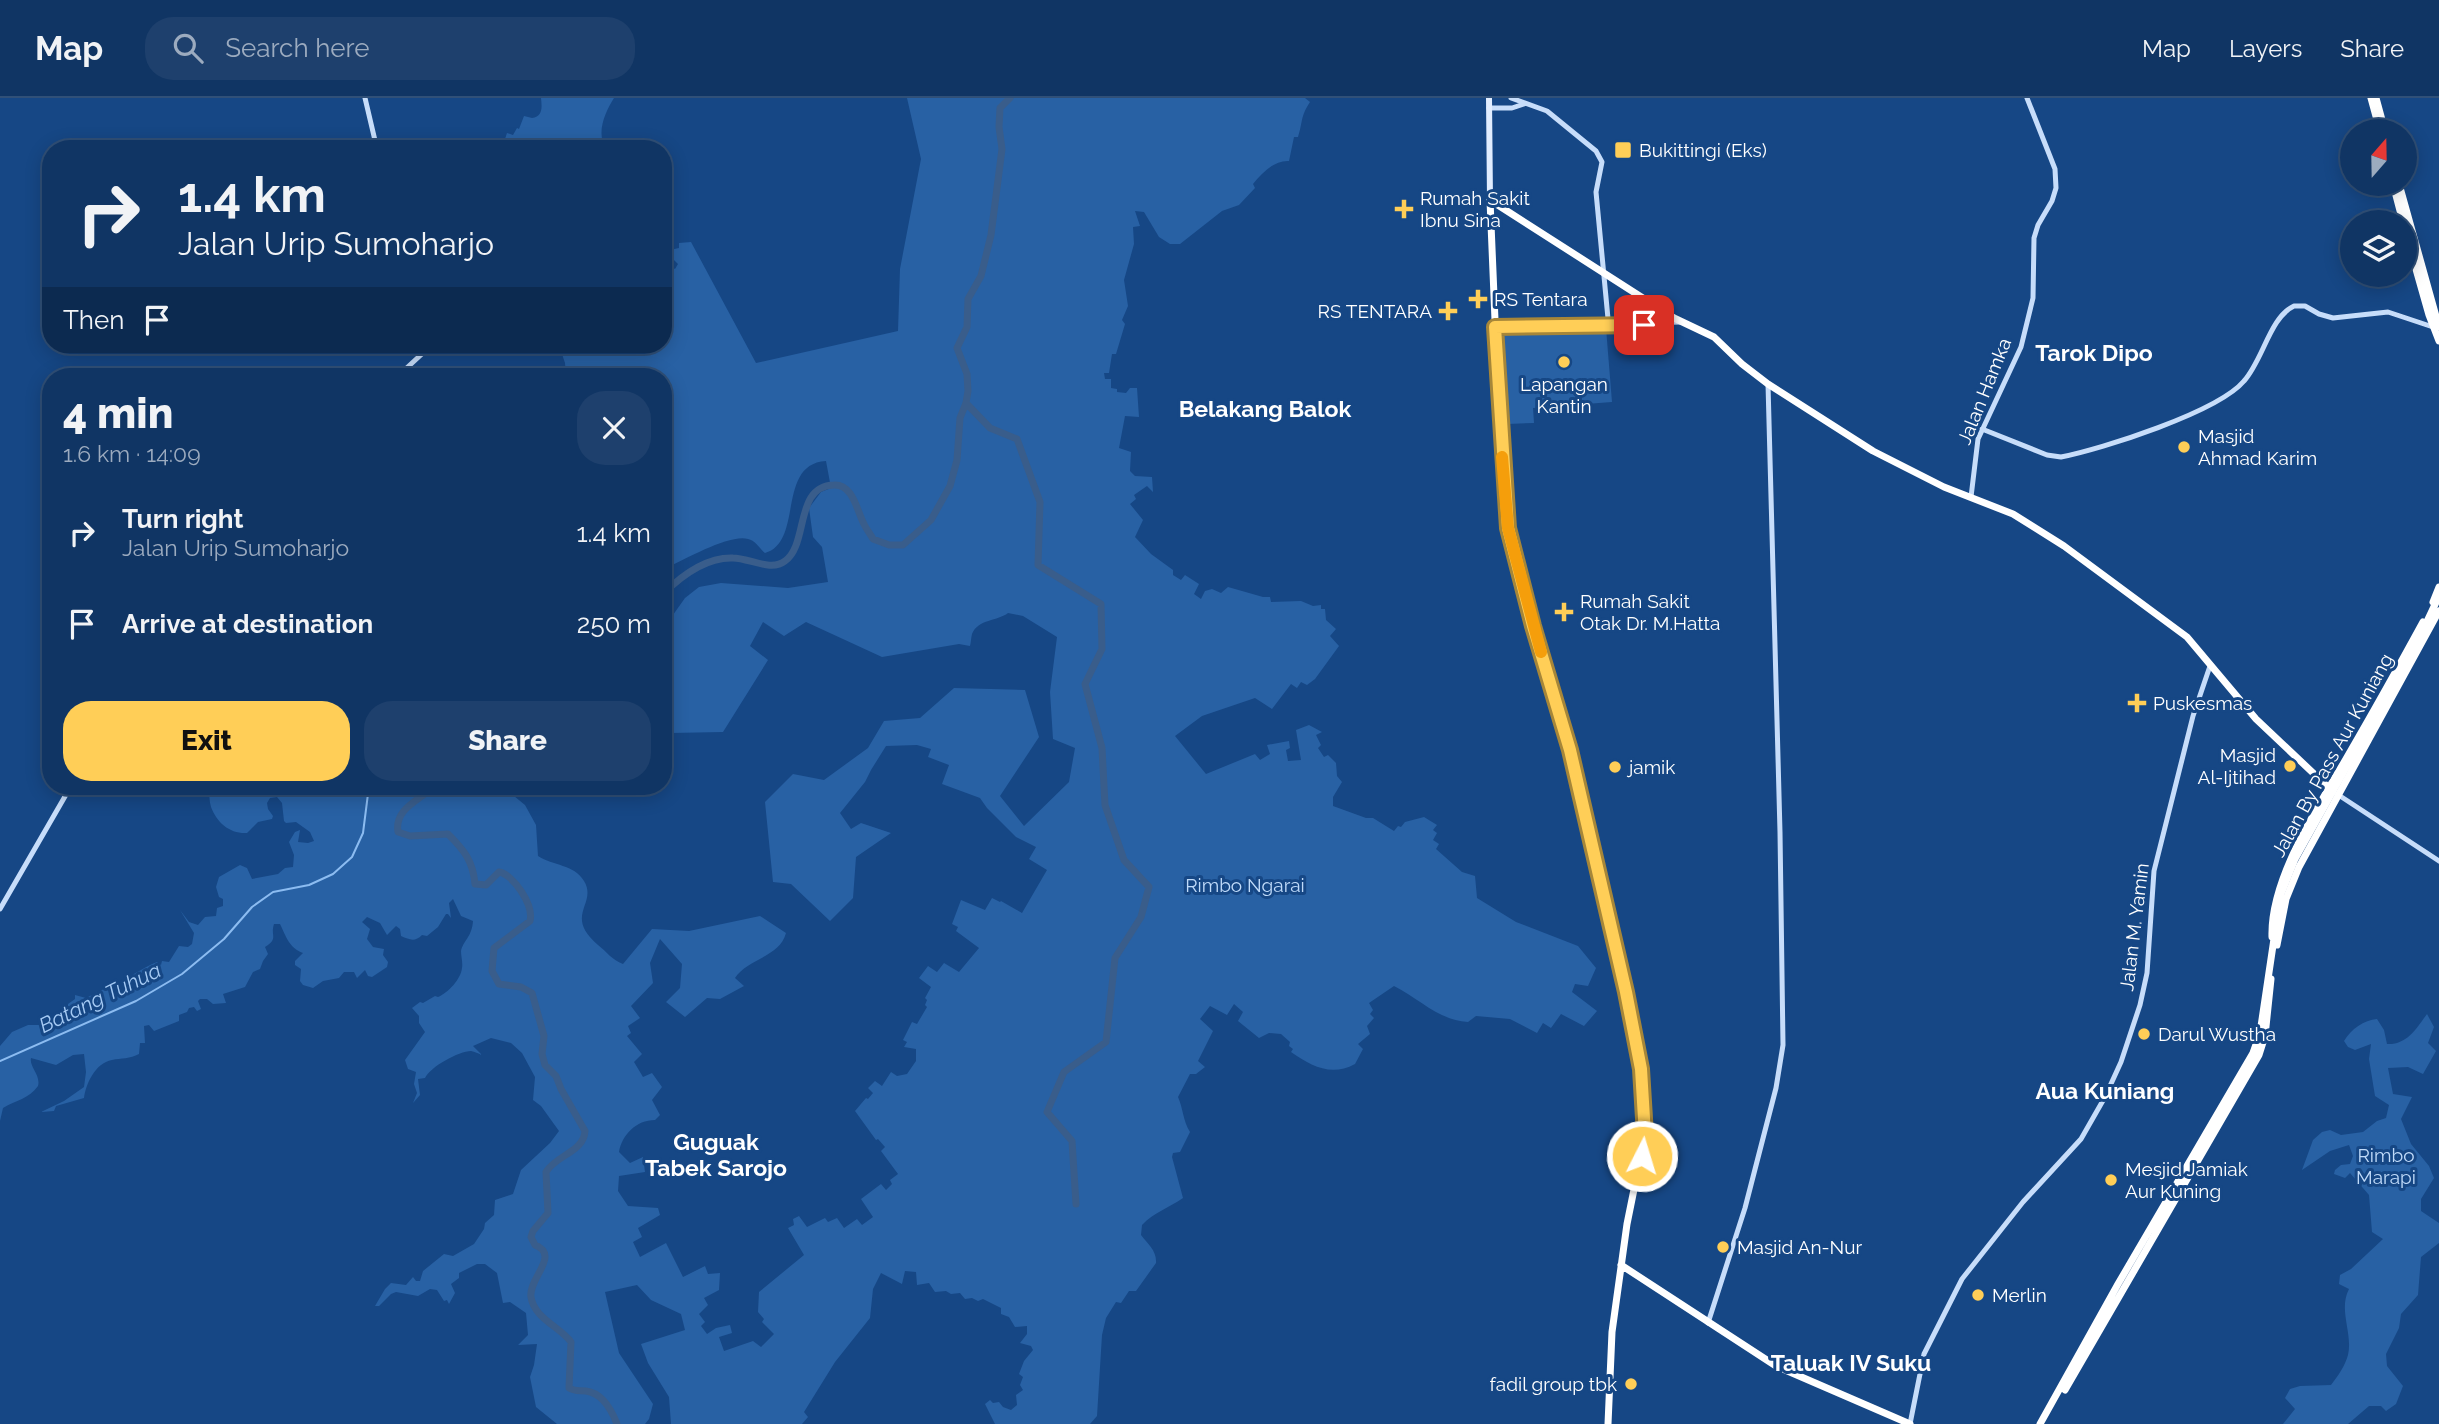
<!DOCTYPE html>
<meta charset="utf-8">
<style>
:root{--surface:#103564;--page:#1e406d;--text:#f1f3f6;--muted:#9cabbf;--line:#305078;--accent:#ffce57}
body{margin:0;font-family:Raleway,sans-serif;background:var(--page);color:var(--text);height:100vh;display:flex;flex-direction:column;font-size:26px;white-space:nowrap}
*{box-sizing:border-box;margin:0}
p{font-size:23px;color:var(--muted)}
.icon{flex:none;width:38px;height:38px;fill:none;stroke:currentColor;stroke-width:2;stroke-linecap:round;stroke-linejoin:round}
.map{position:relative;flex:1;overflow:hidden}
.side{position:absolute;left:42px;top:270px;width:630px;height:427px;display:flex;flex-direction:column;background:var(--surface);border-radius:28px;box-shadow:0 4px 18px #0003,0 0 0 2px var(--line)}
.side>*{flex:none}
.banner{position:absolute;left:42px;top:42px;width:630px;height:214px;border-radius:28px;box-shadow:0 4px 18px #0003,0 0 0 2px var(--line);background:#103564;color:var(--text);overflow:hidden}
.needle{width:46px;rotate:20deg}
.tools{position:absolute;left:2340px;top:21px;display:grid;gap:14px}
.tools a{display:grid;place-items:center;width:77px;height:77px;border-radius:50%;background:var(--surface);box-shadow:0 4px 18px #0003,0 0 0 2px var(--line);font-size:35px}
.pin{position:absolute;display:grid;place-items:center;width:60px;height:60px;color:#fff;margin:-30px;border-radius:14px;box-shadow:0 4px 10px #0006}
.me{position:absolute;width:77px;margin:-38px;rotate:5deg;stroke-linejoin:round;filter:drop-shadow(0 0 5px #0008)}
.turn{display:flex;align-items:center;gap:24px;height:147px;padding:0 21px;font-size:32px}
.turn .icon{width:91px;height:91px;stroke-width:2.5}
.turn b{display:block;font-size:49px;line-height:60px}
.then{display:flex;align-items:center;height:66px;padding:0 21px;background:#0003;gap:14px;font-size:26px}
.round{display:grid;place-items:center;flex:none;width:74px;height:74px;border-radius:28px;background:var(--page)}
.head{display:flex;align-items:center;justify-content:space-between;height:119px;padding:0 21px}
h1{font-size:42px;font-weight:800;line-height:52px}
.action{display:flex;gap:14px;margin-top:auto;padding:14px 21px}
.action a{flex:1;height:80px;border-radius:28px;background:var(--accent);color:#111;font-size:28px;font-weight:800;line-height:80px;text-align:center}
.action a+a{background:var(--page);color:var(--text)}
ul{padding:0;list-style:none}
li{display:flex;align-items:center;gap:21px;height:91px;padding:0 21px}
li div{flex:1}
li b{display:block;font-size:26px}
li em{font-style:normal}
header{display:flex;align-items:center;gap:42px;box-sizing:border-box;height:98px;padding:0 35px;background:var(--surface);border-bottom:2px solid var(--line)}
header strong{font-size:33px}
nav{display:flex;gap:38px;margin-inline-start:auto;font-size:24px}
.search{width:490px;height:63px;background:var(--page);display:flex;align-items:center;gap:18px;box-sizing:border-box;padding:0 24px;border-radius:28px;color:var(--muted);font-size:26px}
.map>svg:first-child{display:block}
.green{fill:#2861a4}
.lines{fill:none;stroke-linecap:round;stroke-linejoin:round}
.stream{stroke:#8cbcf1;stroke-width:2}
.river{stroke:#395d8b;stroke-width:7}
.secondary{stroke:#c7ddfa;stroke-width:5}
.primary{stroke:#e1edff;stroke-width:6}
.highway{stroke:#fff;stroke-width:7}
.highway-bridge{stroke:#fff;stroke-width:7}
.route-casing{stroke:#a68639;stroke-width:18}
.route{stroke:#ffce57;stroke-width:12}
.slow{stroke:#f59e0b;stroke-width:12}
.poi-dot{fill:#ffce57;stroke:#164785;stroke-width:2.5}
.labels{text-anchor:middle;stroke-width:6;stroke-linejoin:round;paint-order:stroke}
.poi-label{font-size:19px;fill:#fff;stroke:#164785;text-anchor:start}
.street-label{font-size:19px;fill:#fff;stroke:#164785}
.park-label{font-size:19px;fill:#c0dbfa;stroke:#164785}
.water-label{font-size:21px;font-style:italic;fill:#a6cbf5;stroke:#164785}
.quarter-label{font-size:23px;font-weight:bold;fill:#fff;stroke:#164785}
</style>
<header>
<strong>Map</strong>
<div class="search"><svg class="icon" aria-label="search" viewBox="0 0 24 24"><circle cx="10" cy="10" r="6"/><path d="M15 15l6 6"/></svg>Search here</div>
<nav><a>Map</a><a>Layers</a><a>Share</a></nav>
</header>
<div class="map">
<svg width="2439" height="1326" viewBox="0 0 2439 1326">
<rect width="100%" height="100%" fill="#164785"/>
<path class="green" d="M541 0H614C605 14 595 37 607 51H496L502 50 507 35 513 37 517 30 519 31 524 18 532 20C543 18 542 9 541 0Z
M907 0H1305L1310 4C1300 19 1303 24 1298 39H1294L1289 63C1274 62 1262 75 1253 86L1255 90 1239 107 1222 113 1180 146H1170L1159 139 1144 114 1135 113 1140 128 1133 129 1134 146 1124 182 1128 208 1122 222 1125 226 1116 256H1112L1109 275H1104L1105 281H1111V290L1117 291V294L1126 295 1130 290H1137L1139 319 1125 318 1119 350 1131 354 1130 373 1135 378 1152 379 1153 394 1147 388 1134 397 1136 401 1130 406 1143 422 1135 439 1151 456 1173 472V477L1181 482 1185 477 1199 486 1194 496 1201 501 1205 493 1212 491 1221 495 1228 489 1263 499H1270L1271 504 1301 503 1313 508 1321 507V511H1325L1326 522 1336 531 1330 538 1339 548 1315 581 1307 587 1301 584 1297 590 1291 586 1272 611 1255 600 1202 618 1175 638 1206 676 1255 656 1260 662 1270 656 1267 647 1289 643 1290 650 1286 652 1288 663 1301 662 1296 632 1309 627 1322 634 1316 637 1321 647 1318 650 1324 659 1328 657 1336 665 1337 678 1342 684 1333 699V708L1366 720H1373L1394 733 1398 728 1401 729 1405 724 1424 719 1437 727 1433 732 1437 735 1433 742 1439 746 1436 751 1462 774 1475 778 1477 800 1516 824 1578 848 1596 870 1588 888 1575 886 1572 894 1597 913 1584 928 1561 916 1551 930 1543 925 1537 935 1510 921 1476 918 1468 924C1438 922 1420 901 1394 888L1369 905 1373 912 1370 916 1374 920 1367 928 1370 936 1358 946 1363 951 1355 966C1331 979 1311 968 1291 954L1293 951 1289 948 1290 944 1281 936 1269 935 1259 940 1238 923 1243 914 1234 906 1227 917 1210 908 1200 921 1213 933 1198 963 1205 969 1196 976H1190L1178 999C1183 1010 1183 1023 1190 1034L1180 1054 1173 1055 1172 1059 1183 1100C1169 1110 1154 1114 1142 1127L1141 1137C1148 1146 1157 1153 1156 1165L1136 1193H1129L1121 1205 1116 1204 1106 1220 1102 1237 1097 1318 1090 1326H995L985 1306 990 1302 993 1305 999 1304 1003 1309 1011 1312 1017 1307 1016 1297 1023 1292 1020 1287 1023 1279 1019 1276 1024 1263 1033 1252 1031 1248 1020 1245 1027 1236V1228L1015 1229 1009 1219 1001 1216V1210L983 1201 978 1203 972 1200 965 1201 960 1195 951 1196 946 1193 935 1194 929 1185 917 1187 916 1174 905 1173 902 1186 881 1175 873 1191 870 1220 835 1264 804 1314 808 1319 802 1326H671L669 1299 648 1265 641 1246 685 1232 681 1216 651 1202 637 1187 605 1194 619 1255 653 1306 649 1321 645 1326H557L536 1309 530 1279 534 1267 537 1246 518 1247 528 1237 526 1215 510 1204 503 1205 497 1175 485 1166H477L459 1175V1180L451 1186 455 1195 449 1206 447 1202 444 1203 437 1192 430 1191 418 1198 396 1194 391 1196 379 1208H375L385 1191 391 1185 406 1187 413 1179 416 1183H420L423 1173 444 1156 453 1158 474 1146 484 1131 485 1125 494 1117 495 1102 513 1096 521 1072 550 1045 559 1033 541 1008 533 1002 535 979 522 955 511 945 491 940 473 948 482 957C478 955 475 954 471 953 459 953 430 969 425 980L418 981 420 997 413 1005 417 995 414 986 416 974 408 971 405 962 425 934 419 925V918L412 910 420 904 423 905 435 898 438 899C448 895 461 881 462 870 463 865 461 858 461 853 463 843 472 839 473 823L461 818 453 801 449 805 451 820 448 816H446L438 829 427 838 422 837C415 844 410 842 401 838L400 831 396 828 387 837 380 825 367 819 362 824 370 831 367 841 373 849 384 851 383 857 388 864 387 869 372 879 368 878 365 872 357 880 354 874H344L339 880 323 883 313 890 303 887 300 883 301 871 295 867V863L303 855C289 850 286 838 280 826H274C270 838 279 840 265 849L268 856 263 863 260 871 253 874 245 889 223 896 226 905 213 906 207 901H200L198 903 201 911 197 913 194 909 189 910 187 914 179 917V923L154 933 149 927 144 928 145 945H140L139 956C130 961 121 960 112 962 95 965 86 986 84 1000L56 1008 54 1013 41 1014 64 1003 84 989 86 974 84 956 73 957 56 967 31 960C29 969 41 977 38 988 29 1001 16 1002 3 1010L0 1023V948L12 934 28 927H44L68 920V906L75 901V897L86 900 108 889V884L121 886C127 879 149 867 157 864L161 867 162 863 169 864 179 848 188 849 192 846 194 835 180 812 189 824 198 827 205 819 216 818 217 810 223 808V801L219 799 216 789 219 779 240 767 247 770 252 781 278 776 285 770 293 769 294 757 289 744 295 734 300 732 298 744 308 745 314 743 310 734 296 724 286 725 284 723 282 705 277 699 270 700 267 705 268 711 273 718 272 721 258 724 247 735C230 736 217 725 211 709 209 703 210 697 208 692L195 694 173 688H422L414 704 425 699 441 688H463L475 693 493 691 514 698 525 707 536 727 538 758C553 768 574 766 584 783 598 806 563 817 598 847 607 854 612 862 623 866L652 831 689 833 760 818 786 835C780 859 747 861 735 880L744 888 720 901 707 900 685 919 666 904 680 890 682 866 660 841 650 865 653 885 631 908 640 920 628 928 631 935 627 938 642 956 634 964 643 979 652 975 662 989 652 1002 660 1017 655 1022C636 1022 622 1037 619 1054L630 1065 643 1059 645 1074 619 1078 618 1093 628 1108 658 1110 660 1117 638 1130 642 1139 633 1144 640 1159 666 1145 683 1179 705 1168 708 1176 720 1175 719 1192 704 1200 708 1207 699 1216 705 1224 701 1228 707 1236 716 1230 730 1227 732 1235 719 1239 724 1253 753 1243 761 1249 774 1236 762 1224 764 1221 758 1214 759 1194 804 1157 788 1130 794 1127 793 1121 799 1118 807 1129 825 1120 828 1124 837 1120 844 1130 857 1121 862 1127 873 1119 861 1101 881 1086 886 1092 892 1086 890 1082 898 1076 881 1053 885 1049 878 1041 876 1042 855 1013 866 1000 868 1001 873 995 868 990 875 983 882 988 891 974 897 978 907 976 916 963V951L904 949 907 944 903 942 912 924 917 926 927 909 925 907 927 902 925 900 931 889 919 880 928 868 937 874 944 865 959 874 979 850 956 833 958 829 952 826 961 802 985 812 992 800 1000 804 1001 803 1022 815 1047 772 1029 761 1036 749 1016 739 987 710 980 700 942 686 949 667 928 659 931 651 917 647 886 648 871 672 865 684 840 715 851 731 861 725 891 735 856 759 853 800 830 823 791 786 773 784 765 704 793 676 824 682 868 650 884 623 920 620 954 590 1025 592 1039 639 1000 698 1024 728 1069 684 1075 650 1053 641 1050 594 1057 539 1023 518 1008 515C998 523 978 521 972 536 971 540 971 544 970 548L959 546 882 559 806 524 784 538 763 524 750 548 768 562 723 634 670 635 663 659V531L685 500 699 489 721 485 788 490 828 484 822 449 813 439 809 410 821 394 831 390 826 363C776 366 804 444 765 455 759 450 755 442 748 441 730 436 688 460 670 468L663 475V278H566L565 265 559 247H663V177L670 168 675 171 678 166 665 153 679 150V145L691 144 756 265 898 233 900 171 921 61Z
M1606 230 1612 304 1533 310 1534 325 1507 326 1501 237Z
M2427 916 2434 929 2428 945 2436 953 2423 976 2408 969 2388 970 2393 996 2412 999 2401 1021 2411 1046 2429 1068 2434 1080 2421 1101V1113L2439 1125V1145L2421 1159 2418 1197 2401 1216 2399 1230 2386 1256 2387 1268 2403 1288 2396 1306 2386 1313 2381 1308H2369L2348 1326H2283L2295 1311 2285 1300 2290 1291 2300 1288 2331 1287C2338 1278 2345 1268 2348 1257 2353 1235 2338 1212 2349 1191L2339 1186 2340 1177 2351 1171 2383 1141 2372 1134 2369 1097 2350 1075 2345 1080 2334 1076 2335 1072 2341 1067 2350 1066 2353 1058 2349 1047 2330 1053 2302 1072 2313 1042 2322 1034 2330 1032 2341 1037 2363 1034 2377 1023 2386 1020 2389 1007 2375 998 2369 961 2371 946 2355 952 2348 949 2344 943C2351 931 2364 922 2377 921L2384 932 2387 946C2407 947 2416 931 2427 916Z"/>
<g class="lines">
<path class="stream" d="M0 963 136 903 182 876 224 841 252 809 273 794 309 787 333 776 352 759 363 735 369 688"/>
<path class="river" d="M966 305 990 330 1017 341 1040 404 1038 467 1101 506 1102 551 1085 586 1102 650 1105 707 1124 762 1149 789 1141 819 1115 860 1106 944 1064 974 1047 1014 1072 1043 1076 1106
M663 496C681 478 705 459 733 460 749 460 771 474 785 463 809 446 794 388 834 387 854 386 857 415 865 428 867 432 871 437 873 441L889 447H903L931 422 950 388 957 362 960 320 966 305 968 293 967 276 957 250 967 229 968 201 981 178 991 137 1002 51 999 29 1000 10 1010 0
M434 688C421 702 394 710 398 734L410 738 448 736C464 752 473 763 475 786L486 787 499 774C513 776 534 807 530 823L494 850 492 873 499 886 521 889 532 895 544 938 542 956 545 967 556 978 561 991 585 1033C584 1054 556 1057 546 1074L548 1115 533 1133 531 1139 535 1147C561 1157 528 1181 531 1199 534 1220 560 1229 571 1244L569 1290C576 1294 579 1292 586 1293 602 1295 612 1313 617 1326"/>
<path class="secondary" d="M365 0 377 51
M1511 0 1547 13 1596 53 1602 64 1596 94 1609 231
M1489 10H1512L1524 6
M1495 229 1681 224
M398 278 424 254 423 247
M1982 331 2047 357 2061 359C2102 351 2218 314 2244 283 2263 262 2270 219 2294 208H2305L2319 216 2333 220 2388 214 2433 229
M1971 399 1978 341 2021 249 2033 200 2034 140 2038 127 2052 103 2056 90 2055 71 2027 0
M2337 696 2439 763
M0 811 71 688
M1708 1225 1745 1110 1776 990 1783 947 1780 734 1768 286
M1910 1326 1924 1256 1962 1181 2023 1104 2081 1041 2105 999 2121 964 2140 907 2147 875 2154 773 2193 618 2210 568"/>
<path class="primary" d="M1489 0 1490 102"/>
<path class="highway" d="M2371 0 2380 33
M2376 0 2385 33
M2393 86 2403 124
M2399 86 2439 229
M1490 102 1499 318 1507 426 1533 528 1571 652 1626 894 1641 971 1645 1037 1627 1126 1612 1234 1608 1326
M1490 102 1674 220 1714 239 1742 266 1768 286 1873 353 1944 389 2013 416 2064 448 2187 539 2256 621 2329 690
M2404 129 2429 217 2439 243
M2433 504 2439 489
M2272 839C2270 779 2321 705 2350 654 2375 611 2399 568 2423 524
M2277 847 2286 801 2299 769 2439 513
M1621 1167 1776 1268 1910 1326
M2065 1292 2259 957 2265 938 2271 881
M2040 1326 2118 1186 2253 955 2260 935 2275 834"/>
<path class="highway-bridge" d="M2275 834 2281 796 2295 761 2422 534 2439 498"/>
</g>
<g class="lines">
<defs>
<path id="route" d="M1642 1058 1645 1037 1641 971 1626 894 1570 652 1533 528 1508 430 1495 229 1644 227"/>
</defs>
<use href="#route" class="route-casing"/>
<use href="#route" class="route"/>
<path class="slow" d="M1502 359 1508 430 1541 554"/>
</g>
<g class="poi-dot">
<rect x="1614" y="43" width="18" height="18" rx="3.5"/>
<path d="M1400.5 100.5h7v7h7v7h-7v7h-7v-7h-7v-7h7z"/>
<path d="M1474.5 190.5h7v7h7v7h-7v7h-7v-7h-7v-7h7z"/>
<path d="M1444.5 202.5h7v7h7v7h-7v7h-7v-7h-7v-7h7z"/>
<circle cx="1564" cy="264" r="7"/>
<circle cx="2184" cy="349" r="7"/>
<path d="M1560.5 503.5h7v7h7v7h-7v7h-7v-7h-7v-7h7z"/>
<path d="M2133.5 594.5h7v7h7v7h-7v7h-7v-7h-7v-7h7z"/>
<circle cx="2290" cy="668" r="7"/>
<circle cx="1615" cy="669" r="7"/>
<circle cx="2144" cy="936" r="7"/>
<circle cx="2111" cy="1082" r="7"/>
<circle cx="1723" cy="1149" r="7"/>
<circle cx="1978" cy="1197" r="7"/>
<circle cx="1631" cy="1286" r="7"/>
</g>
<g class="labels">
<g class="poi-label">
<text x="1639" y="59">Bukittingi (Eks)</text>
<text x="1420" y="107">Rumah Sakit<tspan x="1420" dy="22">Ibnu Sina</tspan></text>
<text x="1494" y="208">RS Tentara</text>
<text x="1432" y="220" text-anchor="end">RS TENTARA</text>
<text x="1564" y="293" text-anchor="middle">Lapangan<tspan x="1564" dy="22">Kantin</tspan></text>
<text x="2198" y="345">Masjid<tspan x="2198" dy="22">Ahmad Karim</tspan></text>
<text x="1580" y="510">Rumah Sakit<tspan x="1580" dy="22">Otak Dr. M.Hatta</tspan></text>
<text x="2153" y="612">Puskesmas</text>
<text x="2276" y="664" text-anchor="end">Masjid<tspan x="2276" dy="22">Al-Ijtihad</tspan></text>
<text x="1629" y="676">jamik</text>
<text x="2158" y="943">Darul Wustha</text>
<text x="2125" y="1078">Mesjid Jamiak<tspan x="2125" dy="22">Aur Kuning</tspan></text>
<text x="1737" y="1156">Masjid An-Nur</text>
<text x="1992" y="1204">Merlin</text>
<text x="1617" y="1293" text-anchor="end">fadil group tbk</text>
</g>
<g class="street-label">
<text transform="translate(1984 293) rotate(-68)" y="7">Jalan Hamka</text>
<text transform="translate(2332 657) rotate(-61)" y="7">Jalan By Pass Aur Kuniang</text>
<text transform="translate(2134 829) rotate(-83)" y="7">Jalan M. Yamin</text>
</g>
<g class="park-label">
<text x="1245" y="794">Rimbo Ngarai</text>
<text x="2386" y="1064">Rimbo<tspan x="2386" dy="22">Marapi</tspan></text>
</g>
<g class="water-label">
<text transform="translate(100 900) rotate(-26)" y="7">Batang Tuhua</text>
</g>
<g class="quarter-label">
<text x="2094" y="263">Tarok Dipo</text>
<text x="1265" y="319">Belakang Balok</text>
<text x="2105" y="1001">Aua Kuniang</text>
<text x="716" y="1052">Guguak<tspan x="716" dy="26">Tabek Sarojo</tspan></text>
<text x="1851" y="1273">Taluak IV Suku</text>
</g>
</g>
</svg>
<div class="tools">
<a><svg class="needle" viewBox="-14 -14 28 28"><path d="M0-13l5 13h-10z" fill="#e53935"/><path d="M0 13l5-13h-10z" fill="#9cabbf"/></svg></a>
<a><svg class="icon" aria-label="layers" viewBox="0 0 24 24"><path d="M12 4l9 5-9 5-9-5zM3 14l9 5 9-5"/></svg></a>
</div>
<div class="pin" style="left:1644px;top:227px;background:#d93025"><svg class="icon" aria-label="arrive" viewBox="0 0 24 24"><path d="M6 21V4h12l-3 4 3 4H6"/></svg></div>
<svg class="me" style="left:1642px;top:1058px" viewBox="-20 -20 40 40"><circle r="17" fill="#ffce57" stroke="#fff" stroke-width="3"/><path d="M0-11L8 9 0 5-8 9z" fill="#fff"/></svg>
<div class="banner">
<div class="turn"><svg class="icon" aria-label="right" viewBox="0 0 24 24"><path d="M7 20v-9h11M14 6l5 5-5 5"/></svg><div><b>1.4 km</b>Jalan Urip Sumoharjo</div></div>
<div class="then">Then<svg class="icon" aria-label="arrive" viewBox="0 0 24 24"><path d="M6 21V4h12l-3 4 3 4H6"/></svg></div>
</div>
<section class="side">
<div class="head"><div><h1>4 min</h1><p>1.6 km · 14:09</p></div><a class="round"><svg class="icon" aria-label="close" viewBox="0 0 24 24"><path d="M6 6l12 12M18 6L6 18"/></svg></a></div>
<ul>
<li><svg class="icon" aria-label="right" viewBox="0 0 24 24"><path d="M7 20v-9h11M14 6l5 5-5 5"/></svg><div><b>Turn right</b><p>Jalan Urip Sumoharjo</p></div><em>1.4 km</em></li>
<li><svg class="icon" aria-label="arrive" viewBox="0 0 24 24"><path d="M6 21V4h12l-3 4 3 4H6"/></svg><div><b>Arrive at destination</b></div><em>250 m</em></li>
</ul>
<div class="action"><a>Exit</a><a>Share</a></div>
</section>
</div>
